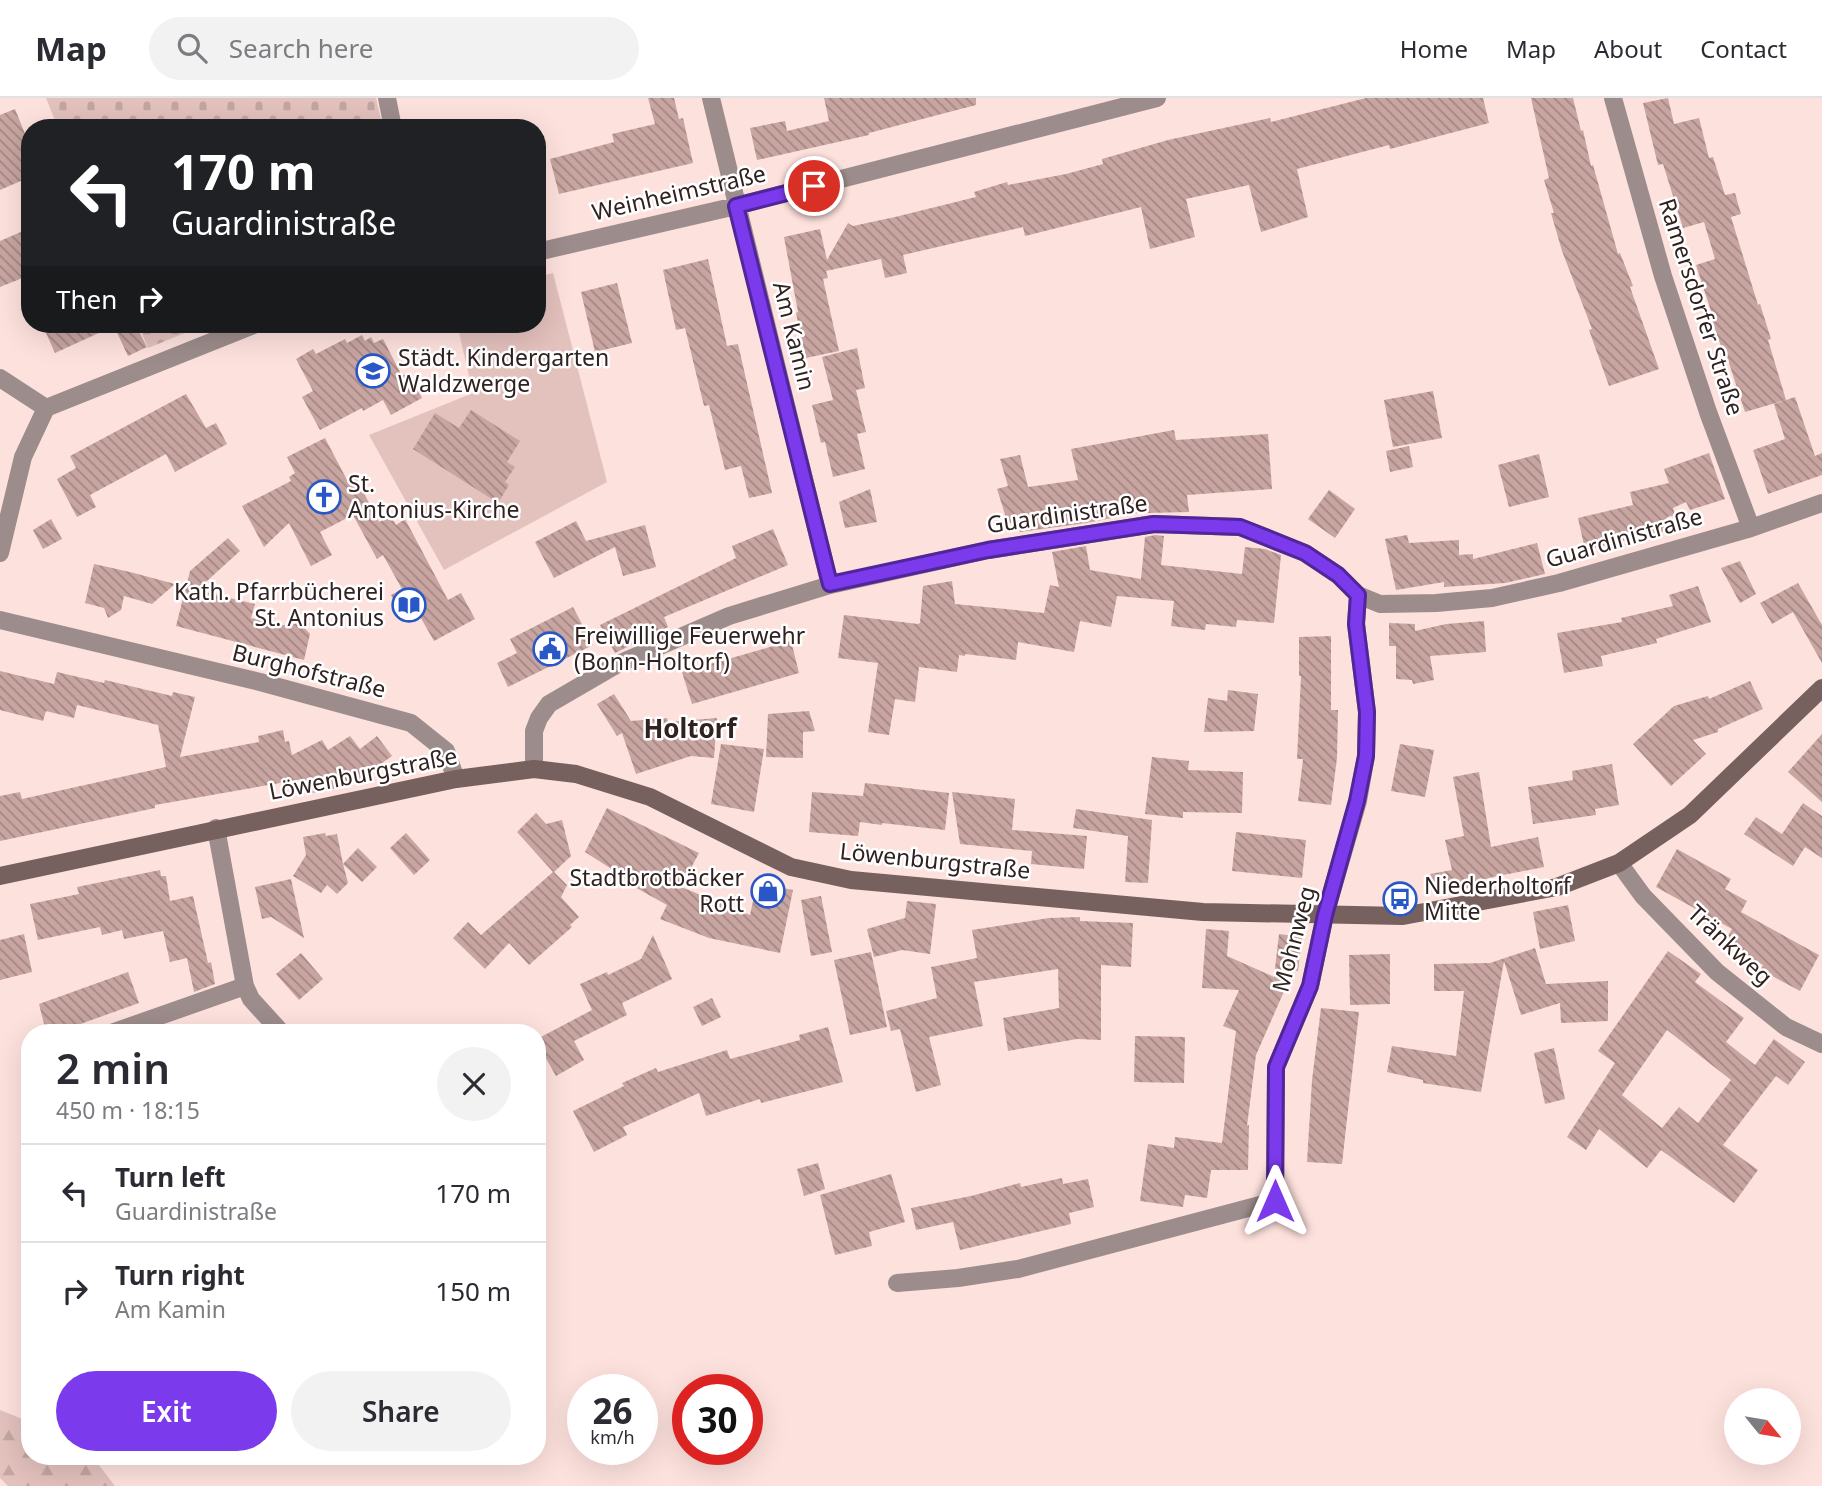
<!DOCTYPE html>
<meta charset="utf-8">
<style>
:root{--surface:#fff;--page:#f2f2f3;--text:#2b2b33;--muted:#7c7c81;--line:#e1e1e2;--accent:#7c3aed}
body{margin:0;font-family:"Noto Sans",sans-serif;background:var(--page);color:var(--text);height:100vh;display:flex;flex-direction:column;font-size:26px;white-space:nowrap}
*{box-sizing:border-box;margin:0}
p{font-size:23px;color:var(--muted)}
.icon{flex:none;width:38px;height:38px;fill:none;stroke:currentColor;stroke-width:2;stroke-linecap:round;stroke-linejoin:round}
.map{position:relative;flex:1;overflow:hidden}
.side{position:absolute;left:21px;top:926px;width:525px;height:441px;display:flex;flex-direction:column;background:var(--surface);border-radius:28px;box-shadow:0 7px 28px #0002}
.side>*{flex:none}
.top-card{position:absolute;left:21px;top:21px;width:525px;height:214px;border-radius:28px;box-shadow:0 7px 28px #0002;background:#202124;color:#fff;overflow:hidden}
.needle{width:46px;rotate:120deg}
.tools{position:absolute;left:1724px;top:1290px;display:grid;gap:14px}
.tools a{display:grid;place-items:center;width:77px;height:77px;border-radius:50%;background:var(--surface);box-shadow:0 7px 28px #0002;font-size:35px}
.speed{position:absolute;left:567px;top:1276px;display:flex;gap:14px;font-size:35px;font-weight:700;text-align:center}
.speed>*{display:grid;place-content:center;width:91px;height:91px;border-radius:50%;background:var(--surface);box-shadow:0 7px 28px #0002;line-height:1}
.speed small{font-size:18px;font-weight:400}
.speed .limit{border:10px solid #d22;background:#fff;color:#111}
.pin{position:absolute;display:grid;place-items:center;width:60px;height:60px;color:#fff;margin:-30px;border:4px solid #fff;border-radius:50%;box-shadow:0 2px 7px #0007}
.me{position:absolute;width:77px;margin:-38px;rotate:0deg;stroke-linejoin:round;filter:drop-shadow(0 0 5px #0008)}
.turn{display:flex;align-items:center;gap:24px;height:147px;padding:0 35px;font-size:32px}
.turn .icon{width:91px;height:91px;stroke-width:2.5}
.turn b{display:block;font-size:49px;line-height:60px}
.then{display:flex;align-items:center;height:66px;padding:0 35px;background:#0003;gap:14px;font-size:26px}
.round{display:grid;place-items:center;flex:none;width:74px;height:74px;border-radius:37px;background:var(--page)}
.overview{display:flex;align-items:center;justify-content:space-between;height:119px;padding:0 35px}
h1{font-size:42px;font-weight:600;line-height:52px}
.cta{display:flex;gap:14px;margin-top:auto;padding:14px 35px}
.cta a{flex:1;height:80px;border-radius:42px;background:var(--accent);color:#fff;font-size:28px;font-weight:600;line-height:80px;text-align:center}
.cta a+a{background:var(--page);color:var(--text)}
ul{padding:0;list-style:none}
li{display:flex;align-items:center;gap:21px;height:98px;padding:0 35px;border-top:2px solid var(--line)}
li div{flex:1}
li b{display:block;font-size:26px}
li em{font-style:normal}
header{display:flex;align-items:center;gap:42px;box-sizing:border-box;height:98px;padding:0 35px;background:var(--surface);border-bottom:2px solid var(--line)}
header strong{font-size:33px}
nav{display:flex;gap:38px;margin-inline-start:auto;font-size:24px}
.search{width:490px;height:63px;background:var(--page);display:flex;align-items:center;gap:18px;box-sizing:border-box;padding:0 24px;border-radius:38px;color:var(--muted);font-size:26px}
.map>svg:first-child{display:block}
.forest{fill:url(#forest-firs)}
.cemetery{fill:url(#cemetery-stones)}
.park{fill:#e3c1bd}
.building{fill:url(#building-back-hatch);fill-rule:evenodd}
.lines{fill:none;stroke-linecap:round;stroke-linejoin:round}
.street{stroke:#9c8c8b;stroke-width:18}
.secondary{stroke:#77615f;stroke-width:18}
.route-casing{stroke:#51269a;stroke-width:18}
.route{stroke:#7c3aed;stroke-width:12}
.labels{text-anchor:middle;stroke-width:5;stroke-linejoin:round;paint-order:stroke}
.street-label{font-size:23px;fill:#2f2221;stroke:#fff}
.poi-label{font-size:23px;fill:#2f2221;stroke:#fff;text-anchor:start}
.quarter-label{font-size:26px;font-weight:bold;fill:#2f2221;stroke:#fff}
</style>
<header>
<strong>Map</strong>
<div class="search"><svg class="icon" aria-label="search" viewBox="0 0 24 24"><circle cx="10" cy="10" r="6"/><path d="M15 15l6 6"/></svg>Search here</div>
<nav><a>Home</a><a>Map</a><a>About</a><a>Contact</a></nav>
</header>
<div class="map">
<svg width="1822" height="1388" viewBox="0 0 1822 1388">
<defs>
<pattern id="forest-firs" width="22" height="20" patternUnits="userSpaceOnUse" patternTransform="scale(1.75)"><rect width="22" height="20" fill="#e3c1bd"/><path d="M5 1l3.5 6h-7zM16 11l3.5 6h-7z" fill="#c3a6a2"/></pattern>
<pattern id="cemetery-stones" width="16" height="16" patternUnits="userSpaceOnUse" patternTransform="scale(1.75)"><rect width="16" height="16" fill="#e3c1bd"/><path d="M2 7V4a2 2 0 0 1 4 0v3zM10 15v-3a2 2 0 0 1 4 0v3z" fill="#c3a6a2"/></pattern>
<pattern id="building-back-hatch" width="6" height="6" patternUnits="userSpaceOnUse" patternTransform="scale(1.75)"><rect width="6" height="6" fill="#c8a5a1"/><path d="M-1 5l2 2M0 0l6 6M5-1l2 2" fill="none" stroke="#a38683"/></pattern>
</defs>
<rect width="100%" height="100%" fill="#fde1dd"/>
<path class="forest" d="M0 1312 30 1324V1358H92L115 1388H8L0 1380Z"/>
<path class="cemetery" d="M46 0H376L383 30H58Z
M138 226H207L148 250Z"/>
<path class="park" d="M553 175 607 384 444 472 369 337 473 295 457 226H537V179Z"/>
<path class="building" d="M648 0H674L679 21 683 20 693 65 559 96 550 61 614 44 612 36 655 26Z
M824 0H976V7L869 35V37L757 62 750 30 785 23 787 33 829 23Z
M1366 0H1483L1489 25 1390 51 1389 47 1297 71 1308 119 1261 134 1249 87 1186 101 1195 139 1150 151 1141 109 1025 138 1023 129 903 157 907 175 885 180 881 161 826 173 828 180 823 181 839 253 806 260 796 215 798 214 784 139 820 131 827 162 848 125 853 128 895 119 976 99 974 94 1007 84 1008 87 1066 76 1103 66 1102 61 1168 42 1270 20 1271 24Z
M1531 0H1573L1581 33 1583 32 1591 68 1593 67 1618 156 1620 155 1633 188 1630 189 1659 271 1609 288 1589 232 1592 231 1562 153 1551 115H1554L1544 82 1549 80Z
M1668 0 1674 26 1699 20 1709 60 1713 59 1725 97 1735 95 1741 116 1731 119 1758 207 1760 206 1771 241 1768 242 1786 302 1745 314 1726 256 1724 257 1712 222H1714L1696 167 1715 161 1704 124 1683 130 1663 66 1658 67 1643 5Z
M15 11 30 48V79L0 92V17Z
M30 130V177L0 189V143Z
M708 161 727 248 738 246 772 395 749 400 741 368 725 372 709 307 704 308 685 230 676 232 663 172Z
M617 185 632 245 595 254 581 194Z
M42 226H135L147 249 128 258 114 228 55 255Z
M362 237 365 243 371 239 374 245 383 241 402 278 406 276 409 282 412 281 422 300 391 317 383 302 363 313 362 310 320 332 302 299 313 293 296 261 313 251 316 256 345 241 347 245Z
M857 250 865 290 856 292 866 334 857 336 865 371 833 379 825 344 821 345 812 307 833 302 822 259Z
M1433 293 1442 340 1393 349 1384 302Z
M186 296 206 330 216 325 227 346 175 374 166 356 90 397 96 409 77 419 57 381 76 370 70 358Z
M1795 299 1815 358 1822 355V377L1768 396 1753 352 1785 341 1774 306Z
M471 312 520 343 507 364 515 369 505 384 509 387 498 405 413 351 435 315 459 330Z
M1174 332 1176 342 1268 336 1272 391 1187 397 1189 414 1148 415V413L1086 425 1020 434 1017 423 1008 426 997 391 1008 388 1000 361 1020 357 1028 389 1078 382 1071 351Z
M325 340 347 382 355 378 379 424 391 418 396 427 405 421 448 502 461 495 475 521 434 543 418 515 405 522 391 497 402 491 383 457 377 461 353 417 320 434 332 457 311 468 289 425 264 449 242 408 291 383 289 379 295 375 287 359Z
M1409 348 1413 369 1390 374 1386 353Z
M1709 355 1725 401 1690 412 1686 404 1673 410 1675 417 1667 419 1670 432 1585 452 1578 420 1633 407 1630 394 1669 385 1664 371Z
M1539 356 1549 399 1509 409 1498 367Z
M870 391 877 424 845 430 839 404Z
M1329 392 1355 411 1335 440 1308 421Z
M51 421 62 441 43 451 33 432Z
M576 423 586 443 645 427 656 469 623 478 615 449 554 480 535 444Z
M773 431 788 467 664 519 668 529 615 555 600 527 736 460 732 448Z
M1155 437 1164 438 1161 467 1242 476 1245 449 1265 451 1281 457 1274 525 1237 522 1236 529 1206 526 1205 532 1171 528 1174 503 1117 498 1111 529 1080 523 1074 554 1018 544 1016 562 965 556V558L959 557 957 574 919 569 915 604 895 601 889 637 868 634 878 565 838 560 844 517 918 526 920 525 923 488 952 483 955 506 1044 515 1050 487 1059 489 1052 454 1086 448 1090 472 1141 481 1145 439Z
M1407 437 1409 445 1459 442V457L1473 456V461L1537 445 1545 476 1505 485 1444 489V484L1396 492 1385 441Z
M228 440 240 453 197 492 255 506 251 520 288 528 299 524 310 536 304 562 176 528 190 473Z
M1740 463 1756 496 1740 505 1721 470Z
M94 466 130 474 175 486 152 506 124 498 121 512 108 520 104 510 85 505Z
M1798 485 1822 527V565L1793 514 1772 526 1760 505Z
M1698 488 1711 524 1656 541 1657 545 1601 558 1603 568 1564 575 1557 535 1622 524 1621 520 1673 508 1669 497Z
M573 509 593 547 508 589 497 565 517 555 510 541Z
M1484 523 1486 554 1430 558 1434 582 1413 586 1412 582 1396 581V548H1389V525L1415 526V533L1446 526Z
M1331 538V612H1338L1337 660 1331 707 1298 703 1303 661H1297L1301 578H1299V539Z
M791 543 799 575 692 606 682 574Z
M0 573 54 586 57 574 104 585 105 582 172 598 173 594 195 599 180 659 259 644 258 638 283 632 285 644 289 643 292 657 322 642 328 652 350 638 360 651 377 638 392 658 351 687 312 695 303 681 155 707V710L0 743V698L20 694 22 701 166 669 158 627 77 607 74 620 46 613 43 623 0 612Z
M1750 583 1763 611 1718 631V634L1693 642 1706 656 1671 688 1633 646 1674 608 1708 598 1709 601Z
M1228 592 1258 596 1254 633 1204 634 1208 600 1227 603Z
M614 596 631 623 667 620 668 624 717 620 714 660 691 658 636 676 622 635 617 638 597 606Z
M809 613 815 633 803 634V660L766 659 768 616Z
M1822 636V704L1788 674Z
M721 646 764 651 754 714 711 706Z
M1400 646 1434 652 1425 699 1391 693Z
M1152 659 1189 663 1188 672 1243 674 1242 715 1183 714V720L1145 716Z
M1612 666 1619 707 1595 711 1596 717 1533 726 1528 689 1573 682 1572 673Z
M1479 674 1491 749 1538 739 1544 769 1493 779 1471 785 1472 789 1435 797 1430 776 1452 772 1445 742 1464 738 1453 679Z
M865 685 949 695 945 732 882 725V727L860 724 858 738 809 734 812 694 863 698Z
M952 694 1015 701 1012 732 1087 738 1084 771 1031 766 1032 753 960 746Z
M1803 705 1822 718V760L1805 749 1793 768 1744 736 1756 719 1782 736Z
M607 710 699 755 681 789 750 817 757 785 793 792 780 855 709 840 660 821 667 807 631 787 632 784 585 754Z
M1076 711 1152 722 1148 785 1125 784 1128 738 1073 730Z
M536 715 546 726 562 722 571 758 554 774 567 787 561 799 579 819 570 827 572 829 529 867 509 845 485 871 453 840 468 824 481 837 553 774 517 734Z
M1236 734 1306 742 1302 780 1232 773Z
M325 735 326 738 337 736 343 766 358 750 377 769 362 784 343 766 348 785 337 796 327 787 321 795 293 778 306 757 303 739Z
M406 735 430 762 414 777 390 750Z
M1677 751 1731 781 1725 791 1747 803 1741 814 1819 857 1800 893 1761 872 1763 867 1724 845 1732 831 1656 789Z
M160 772 161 778H166L170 803 193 798 208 865 211 864 215 886 194 894 187 860 170 864 163 833 124 841 122 832 102 837 100 829 38 842 30 806 79 796 77 789Z
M291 781 304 840 271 819 262 821 255 789Z
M821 798 832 854 811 858 801 802Z
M907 803 936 806 930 856 902 852 874 859 867 831 905 820Z
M1568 807 1575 843 1540 851 1533 814Z
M1080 819V823L1133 825 1131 869 1101 867V942L1077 941 1008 953 1003 920 1059 910 1058 871 974 884 983 928 929 939 941 987 916 994 900 931 891 933 886 913 937 900 931 869 977 860 972 832 1049 820Z
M1206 831 1229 833 1227 858 1274 879 1279 836 1302 839 1298 873H1293L1256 957 1247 1028 1249 1027 1248 1072H1211L1207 1100 1185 1097 1183 1109 1140 1103 1148 1046 1174 1050 1175 1039 1222 1045 1236 933 1223 928 1239 892 1202 890Z
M24 836 32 874 0 882V842Z
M653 837 672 881 622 905 627 917 574 943 584 962 556 978 544 957 537 960V941L592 912 580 886 607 874 608 877 641 861Z
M1535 850 1546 886 1608 883V923L1561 925 1560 905 1521 917 1504 863 1481 994 1423 985V982L1387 974 1392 948 1456 958 1464 893H1434V866L1490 865Z
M1668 853 1701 876 1695 884 1744 920 1726 944 1755 967 1774 941 1805 964 1788 987 1776 978 1723 1047 1758 1072 1734 1105 1661 1052 1647 1070 1599 1031 1586 1052 1567 1039 1615 965 1598 953ZM1667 932 1731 982 1698 1025 1679 1009 1662 1030 1622 997Z
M871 854 887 929 850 937 834 862Z
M301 855 323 881 299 902 276 876Z
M1390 856V906L1350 907 1349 857Z
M128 874 139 905 72 929 74 934H46L39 906Z
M712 900 721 919 702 928 693 909Z
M1321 910 1359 914 1342 1066 1307 1064 1312 982Z
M828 929 843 984 761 1005 760 1001 706 1018 699 995 623 1029 627 1037 594 1054 573 1013 624 988 622 985 656 970 658 974 727 952 730 961 800 942 799 937Z
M1135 938 1185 939 1184 985 1134 984Z
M1554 950 1565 1001 1545 1006 1534 955Z
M818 1065 825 1091 804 1098 797 1071Z
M891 1076 905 1124 869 1134 872 1148 835 1157 820 1097Z
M1062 1080 1063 1086 1088 1081 1094 1109 1069 1115 1071 1126 960 1152 953 1124 916 1132 911 1110 971 1098 1020 1085 1021 1089Z"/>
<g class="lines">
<path class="street" d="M387 0 393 30
M711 0 830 487
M1613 0 1663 178 1708 314 1751 430
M537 154 736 108 1157 0
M0 280 46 310
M0 455 23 359 46 310 256 226
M0 522 260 584 411 625 446 653 456 681
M534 671V633L539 620 549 606 616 567 729 518 830 487 988 452 1154 426 1240 429 1305 455 1338 477 1358 497 1380 506 1436 505 1492 500 1559 485 1751 430 1822 405
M216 730 245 888 251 901 281 934
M1619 765 1643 798 1717 874 1786 929 1822 946
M114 934 245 888
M897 1185 958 1180 1018 1171 1275 1103 1276 969 1310 888 1325 817 1358 703 1366 658 1367 614 1356 526 1358 497"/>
<path class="secondary" d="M0 778 456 681 534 671 576 676 650 699 791 769 851 782 1203 814 1403 818 1557 789 1619 765 1690 717 1822 590"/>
</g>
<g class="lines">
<defs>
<path id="route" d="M814 88 736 108 830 486 988 452 1154 426 1240 429 1305 455 1338 477 1358 497 1356 526 1367 614 1366 658 1357 703 1325 817 1310 888 1276 969 1275 1103"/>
</defs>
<use href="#route" class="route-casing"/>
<use href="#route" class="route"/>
</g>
<defs>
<symbol id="school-ring" viewBox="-11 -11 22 22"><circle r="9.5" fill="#fff" stroke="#2957c6" stroke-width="1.5"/><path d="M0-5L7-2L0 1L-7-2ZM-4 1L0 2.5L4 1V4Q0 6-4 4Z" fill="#2957c6"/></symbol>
<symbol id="church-ring" viewBox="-11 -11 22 22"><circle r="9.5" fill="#fff" stroke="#2957c6" stroke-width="1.5"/><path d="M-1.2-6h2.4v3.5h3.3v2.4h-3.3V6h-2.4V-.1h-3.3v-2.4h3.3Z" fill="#2957c6"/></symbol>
<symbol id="library-ring" viewBox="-11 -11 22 22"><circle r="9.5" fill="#fff" stroke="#2957c6" stroke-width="1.5"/><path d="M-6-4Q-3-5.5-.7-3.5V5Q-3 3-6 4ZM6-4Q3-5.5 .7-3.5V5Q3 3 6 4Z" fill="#2957c6"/></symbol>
<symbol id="civic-ring" viewBox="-11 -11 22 22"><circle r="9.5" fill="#fff" stroke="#2957c6" stroke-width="1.5"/><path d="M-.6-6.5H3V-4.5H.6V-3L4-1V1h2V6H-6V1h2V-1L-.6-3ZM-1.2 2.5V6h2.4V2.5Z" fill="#2957c6"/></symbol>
<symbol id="shop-ring" viewBox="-11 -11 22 22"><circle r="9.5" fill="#fff" stroke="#2957c6" stroke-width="1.5"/><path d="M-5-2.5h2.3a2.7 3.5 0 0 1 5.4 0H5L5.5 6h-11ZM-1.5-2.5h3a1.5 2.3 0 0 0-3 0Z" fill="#2957c6"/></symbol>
<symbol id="bus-ring" viewBox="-11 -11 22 22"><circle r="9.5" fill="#fff" stroke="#2957c6" stroke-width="1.5"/><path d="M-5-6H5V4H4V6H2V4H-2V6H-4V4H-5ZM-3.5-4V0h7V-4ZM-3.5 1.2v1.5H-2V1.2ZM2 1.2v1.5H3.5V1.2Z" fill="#2957c6"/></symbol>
</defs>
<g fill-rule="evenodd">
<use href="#school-ring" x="354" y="254" width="38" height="38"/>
<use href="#church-ring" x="305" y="380" width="38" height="38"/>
<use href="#library-ring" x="390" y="488" width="38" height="38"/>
<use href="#civic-ring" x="531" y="532" width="38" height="38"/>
<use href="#shop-ring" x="749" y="774" width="38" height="38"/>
<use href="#bus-ring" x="1381" y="782" width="38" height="38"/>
</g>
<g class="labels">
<g class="street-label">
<text transform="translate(679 95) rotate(-13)" y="8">Weinheimstraße</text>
<text transform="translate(1701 209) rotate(72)" y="8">Ramersdorfer Straße</text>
<text transform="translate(794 238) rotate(76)" y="8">Am Kamin</text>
<text transform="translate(1067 416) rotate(-8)" y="8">Guardinistraße</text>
<text transform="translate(1624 440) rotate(-16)" y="8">Guardinistraße</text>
<text transform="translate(309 573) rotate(14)" y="8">Burghofstraße</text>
<text transform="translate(363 676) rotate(-11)" y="8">Löwenburgstraße</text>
<text transform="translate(935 763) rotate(6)" y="8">Löwenburgstraße</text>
<text transform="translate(1294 841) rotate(-75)" y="8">Mohnweg</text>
<text transform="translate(1730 847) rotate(43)" y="8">Tränkweg</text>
</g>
<g class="poi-label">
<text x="398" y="268">Städt. Kindergarten<tspan x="398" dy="26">Waldzwerge</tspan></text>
<text x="348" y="394">St.<tspan x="348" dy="26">Antonius-Kirche</tspan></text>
<text x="384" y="502" text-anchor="end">Kath. Pfarrbücherei<tspan x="384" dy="26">St. Antonius</tspan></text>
<text x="574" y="546">Freiwillige Feuerwehr<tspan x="574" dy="26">(Bonn-Holtorf)</tspan></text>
<text x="744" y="788" text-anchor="end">Stadtbrotbäcker<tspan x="744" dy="26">Rott</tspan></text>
<text x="1424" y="796">Niederholtorf<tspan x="1424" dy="26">Mitte</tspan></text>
</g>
<g class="quarter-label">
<text x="690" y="640">Holtorf</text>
</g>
</g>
</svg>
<div class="tools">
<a><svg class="needle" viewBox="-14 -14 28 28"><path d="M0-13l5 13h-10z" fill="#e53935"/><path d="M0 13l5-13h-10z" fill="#7c7c81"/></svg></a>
</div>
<div class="speed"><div>26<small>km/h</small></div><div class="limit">30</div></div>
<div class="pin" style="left:814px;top:88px;background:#d93025"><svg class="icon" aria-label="arrive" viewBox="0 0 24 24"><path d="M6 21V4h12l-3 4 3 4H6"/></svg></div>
<svg class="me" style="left:1275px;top:1103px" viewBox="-20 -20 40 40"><path d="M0-17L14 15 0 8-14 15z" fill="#7c3aed" stroke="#fff" stroke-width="4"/></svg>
<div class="top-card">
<div class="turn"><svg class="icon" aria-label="left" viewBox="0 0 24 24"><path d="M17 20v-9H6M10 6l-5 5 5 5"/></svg><div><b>170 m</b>Guardinistraße</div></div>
<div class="then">Then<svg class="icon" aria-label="right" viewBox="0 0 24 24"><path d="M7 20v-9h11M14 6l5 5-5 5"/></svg></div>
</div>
<section class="side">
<div class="overview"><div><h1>2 min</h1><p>450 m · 18:15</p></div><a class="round"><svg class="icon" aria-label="close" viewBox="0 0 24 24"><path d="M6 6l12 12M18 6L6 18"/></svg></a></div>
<ul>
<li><svg class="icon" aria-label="left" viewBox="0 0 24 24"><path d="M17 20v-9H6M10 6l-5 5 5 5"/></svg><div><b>Turn left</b><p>Guardinistraße</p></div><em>170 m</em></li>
<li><svg class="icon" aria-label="right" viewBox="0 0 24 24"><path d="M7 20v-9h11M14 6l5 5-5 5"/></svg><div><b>Turn right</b><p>Am Kamin</p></div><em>150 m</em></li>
</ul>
<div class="cta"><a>Exit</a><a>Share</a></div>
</section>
</div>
